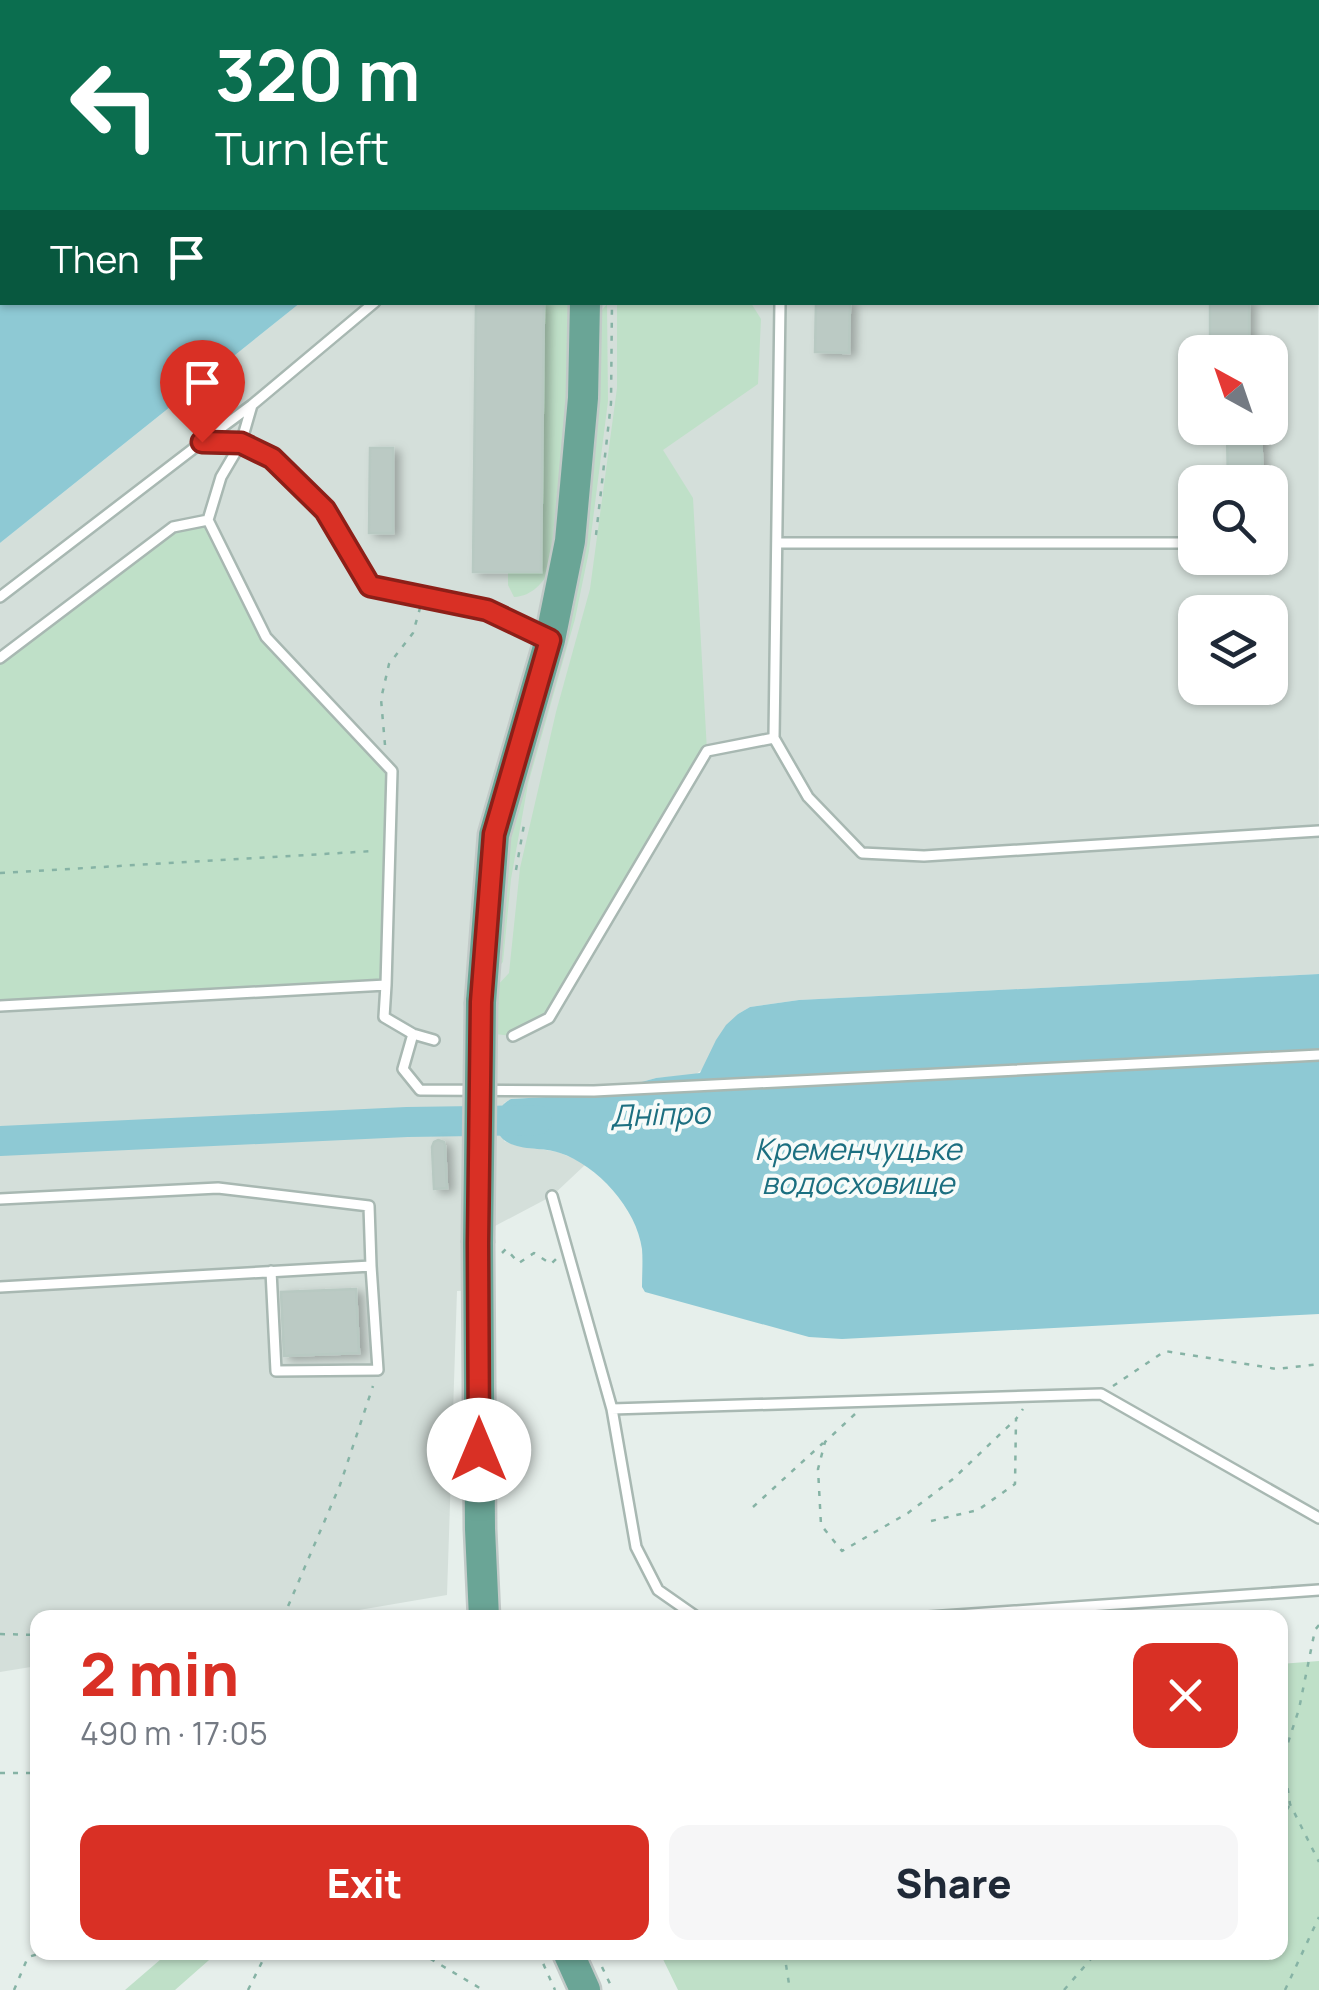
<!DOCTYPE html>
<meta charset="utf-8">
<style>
:root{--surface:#fff;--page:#f6f6f7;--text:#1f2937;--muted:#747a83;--accent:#d93025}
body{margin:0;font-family:Manrope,sans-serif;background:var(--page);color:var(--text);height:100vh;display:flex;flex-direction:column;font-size:38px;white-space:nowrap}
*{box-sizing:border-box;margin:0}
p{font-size:32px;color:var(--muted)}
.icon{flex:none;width:55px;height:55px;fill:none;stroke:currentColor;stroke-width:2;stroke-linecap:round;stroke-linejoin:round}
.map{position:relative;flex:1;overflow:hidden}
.drawer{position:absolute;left:30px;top:1610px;width:1258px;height:350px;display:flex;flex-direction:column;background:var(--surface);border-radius:20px;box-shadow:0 2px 8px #0004}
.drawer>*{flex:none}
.guide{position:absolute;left:0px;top:0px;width:1320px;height:305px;box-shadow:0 2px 8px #0004;background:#0b6e4f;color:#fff;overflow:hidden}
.needle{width:65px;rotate:320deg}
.fabs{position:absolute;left:1178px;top:335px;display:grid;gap:20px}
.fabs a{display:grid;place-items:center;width:110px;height:110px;border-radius:20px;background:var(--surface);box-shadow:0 2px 8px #0004;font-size:50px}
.pin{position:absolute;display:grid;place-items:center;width:85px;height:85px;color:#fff;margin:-102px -42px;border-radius:50% 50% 50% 0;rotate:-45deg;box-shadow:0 0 10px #0007}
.pin .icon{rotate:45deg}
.me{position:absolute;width:110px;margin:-55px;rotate:0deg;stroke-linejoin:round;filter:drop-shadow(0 0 8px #0008)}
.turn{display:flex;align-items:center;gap:35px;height:210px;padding:0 50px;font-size:45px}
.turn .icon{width:130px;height:130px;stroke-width:2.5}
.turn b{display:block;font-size:70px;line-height:85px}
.then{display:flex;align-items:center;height:95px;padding:0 50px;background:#0003;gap:20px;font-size:38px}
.round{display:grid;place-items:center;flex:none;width:105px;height:105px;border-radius:20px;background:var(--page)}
.headline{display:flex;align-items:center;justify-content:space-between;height:170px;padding:0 50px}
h1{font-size:60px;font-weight:800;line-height:75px;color:var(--accent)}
.action{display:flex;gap:20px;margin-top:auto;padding:20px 50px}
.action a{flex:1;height:115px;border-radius:20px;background:var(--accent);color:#fff;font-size:40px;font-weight:800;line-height:115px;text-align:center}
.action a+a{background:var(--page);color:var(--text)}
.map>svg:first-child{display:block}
.built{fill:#d4dfda;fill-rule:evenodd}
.green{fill:#bfe0c8}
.water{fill:#8ec9d4}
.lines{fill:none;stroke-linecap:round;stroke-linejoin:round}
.river{stroke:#8ec9d4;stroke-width:30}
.building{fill:#bbcac4;stroke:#b8c9c2;stroke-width:2.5;filter:url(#shadow)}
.service-casing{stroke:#a8b8b2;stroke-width:14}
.primary-casing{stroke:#c2cac8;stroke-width:35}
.path{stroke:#86b3a5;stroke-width:2.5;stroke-dasharray:5 8;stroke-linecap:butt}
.service{stroke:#fff;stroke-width:9}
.primary{stroke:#6aa596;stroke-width:30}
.primary-bridge-casing{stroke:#c2cac8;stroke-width:35;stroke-linecap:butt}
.primary-bridge{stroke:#6aa596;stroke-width:30}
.route-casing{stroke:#8d1f18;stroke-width:25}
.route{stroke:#d93025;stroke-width:18}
.labels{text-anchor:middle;stroke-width:8;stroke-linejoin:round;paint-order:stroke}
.water-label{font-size:30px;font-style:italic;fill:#1c6f80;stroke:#f7fbf9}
</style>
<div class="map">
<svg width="1319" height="1990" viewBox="0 0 1319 1990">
<defs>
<filter id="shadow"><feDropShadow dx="6" dy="3.5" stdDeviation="5" flood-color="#0004"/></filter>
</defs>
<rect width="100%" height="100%" fill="#e6efeb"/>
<path class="built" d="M1318 87 1319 974 799 1000 750 1007 738 1014 704 1068 695 1075 656 1078 598 1094 511 1099 504 1103V1141L515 1145 558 1152 586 1164 552 1196 495 1226 478 1243 479 1290 457 1291 447 1595 318 1617 38 1618 37 1666 0 1672V543L300 303 1318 302ZM1195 352H1270V428H1195ZM1195 482H1270V558H1195ZM1195 612H1270V688H1195Z"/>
<path class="green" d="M544 303H570V391L552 568C542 583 533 596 514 597L508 585V572H541Z
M617 303H751L761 319 758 384 663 450 693 498 707 751 549 1018 513 1036 495 1034 496 987 509 973 520 868 556 712 590 589 617 388Z
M607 304 608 401 589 551 575 619 528 784 511 879 503 962 497 968 499 903 510 832 598 315Z
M208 520 266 637 392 771 386 985 0 1006V658L173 527Z
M1319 1661V1990H678L660 1953 1280 1952V1664Z
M168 1953H217L175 1990H125Z"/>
<path class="water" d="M0 0H375V2H2V302L300 303 0 543Z
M810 0H1319V87L1318 2H810Z
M1319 974V1314L842 1339 809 1337 645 1292 642 1287C642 1275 643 1261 642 1249 637 1209 597 1165 560 1153 544 1147 522 1151 507 1142 490 1132 494 1107 511 1099L598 1094 656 1078 700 1073 716 1040 726 1025 738 1014 750 1007 799 1000Z"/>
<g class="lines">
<path class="river" d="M0 1141 407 1122 537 1120"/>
</g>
<path class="building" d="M624 0H752V2H624Z
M476 302H544L541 572H473Z
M816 302H850L849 353 815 352Z
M1210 302H1249V352H1210Z
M1261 433 1263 482H1228L1227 434Z
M370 448H393V533H369Z
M438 1140 444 1142 445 1146 447 1188 434 1189 432 1147 434 1142Z
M356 1289 359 1353 284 1356 281 1292Z"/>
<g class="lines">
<defs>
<path id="service" d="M1318 165H1319
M780 302 774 738 808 797 862 853 924 856 1319 831
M202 442 252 405
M208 520 221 477 241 443 252 405 375 302
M777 543H1195
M0 597 202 442 241 443 271 458 325 511 370 586 487 610 543 637
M0 658 173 527 208 520 266 637 392 771 386 985 0 1006
M386 985 384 1017 413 1034 434 1040
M413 1034 403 1069 420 1090 594 1091 1319 1055
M513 1036 549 1018 707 751 774 738
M552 1196 612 1409 636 1547 658 1590 698 1618
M0 1199 218 1188 369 1206 371 1266
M0 1287 371 1266 378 1370 276 1371 271 1271
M612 1409 1101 1394 1319 1518
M914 1618 1319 1590"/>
<path id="primary" d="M589 2V0
M481 1002 494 835 550 640 570 541 583 398 585 302
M478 1243 480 1529 484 1618
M568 1952 585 1990"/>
</defs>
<use href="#service" class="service-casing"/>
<use href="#primary" class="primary-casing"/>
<path class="path" d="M596 535 611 403 612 302
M385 745 381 699 389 664 413 633 420 608
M516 870 525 819
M0 873 374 851
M502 1253 506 1249 519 1263 534 1253 551 1264 557 1258
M1113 1386 1165 1351 1277 1369 1319 1364
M855 1414 825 1442 818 1469 821 1525 842 1551 908 1513 953 1479 1016 1419
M753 1507 823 1443
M931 1521 978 1510 1015 1484 1016 1419 1023 1409
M283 1618 340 1485 373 1386
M1319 1625 1315 1630 1299 1709 1283 1758 1290 1804 1319 1862
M0 1634 38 1635
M0 1773H38
M1280 1821 1289 1806
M419 1952 483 1990
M538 1952 555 1990
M784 1952 789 1984 788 1990
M602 1967 613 1990
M14 1990 28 1957 45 1952
M248 1990 267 1952
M1064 1990 1097 1952
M1285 1990 1319 1917"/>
<use href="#service" class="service"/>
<use href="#primary" class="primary"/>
<defs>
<path id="primary-bridge" d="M478 1243 481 1002"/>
</defs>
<use href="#primary-bridge" class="primary-bridge-casing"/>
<use href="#primary-bridge" class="primary-bridge"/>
</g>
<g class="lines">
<defs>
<path id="route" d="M202 442 241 443 272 458 325 510 370 586 487 610 550 640 494 834 481 1002 478 1243 479 1450"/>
</defs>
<use href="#route" class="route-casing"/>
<use href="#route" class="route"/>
</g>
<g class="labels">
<g class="water-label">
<text transform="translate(660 1115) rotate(-2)" y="10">Дніпро</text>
<text x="858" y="1160">Кременчуцьке<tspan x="858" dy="34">водосховище</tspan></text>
</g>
</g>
</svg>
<div class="fabs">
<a><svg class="needle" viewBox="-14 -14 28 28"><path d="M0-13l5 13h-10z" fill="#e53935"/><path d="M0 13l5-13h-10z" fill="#747a83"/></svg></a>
<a><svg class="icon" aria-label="search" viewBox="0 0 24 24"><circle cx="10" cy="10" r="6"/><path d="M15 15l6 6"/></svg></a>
<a><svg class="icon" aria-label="layers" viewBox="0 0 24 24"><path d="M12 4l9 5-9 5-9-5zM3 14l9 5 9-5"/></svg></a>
</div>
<div class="pin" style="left:202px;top:442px;background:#d93025"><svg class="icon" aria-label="arrive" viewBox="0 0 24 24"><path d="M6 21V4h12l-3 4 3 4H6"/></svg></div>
<svg class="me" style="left:479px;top:1450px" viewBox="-20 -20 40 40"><circle r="19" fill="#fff"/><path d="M0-13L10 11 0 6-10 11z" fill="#d93025"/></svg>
<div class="guide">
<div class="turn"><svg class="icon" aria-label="left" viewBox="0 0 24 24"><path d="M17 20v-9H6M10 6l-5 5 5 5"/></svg><div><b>320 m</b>Turn left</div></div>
<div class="then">Then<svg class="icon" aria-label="arrive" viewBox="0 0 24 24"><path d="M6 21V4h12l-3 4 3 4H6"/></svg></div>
</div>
<section class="drawer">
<div class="headline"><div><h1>2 min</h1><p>490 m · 17:05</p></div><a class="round" style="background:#d93025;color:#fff"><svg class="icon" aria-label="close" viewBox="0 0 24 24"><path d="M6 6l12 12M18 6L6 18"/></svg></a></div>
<div class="action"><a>Exit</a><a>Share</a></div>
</section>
</div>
